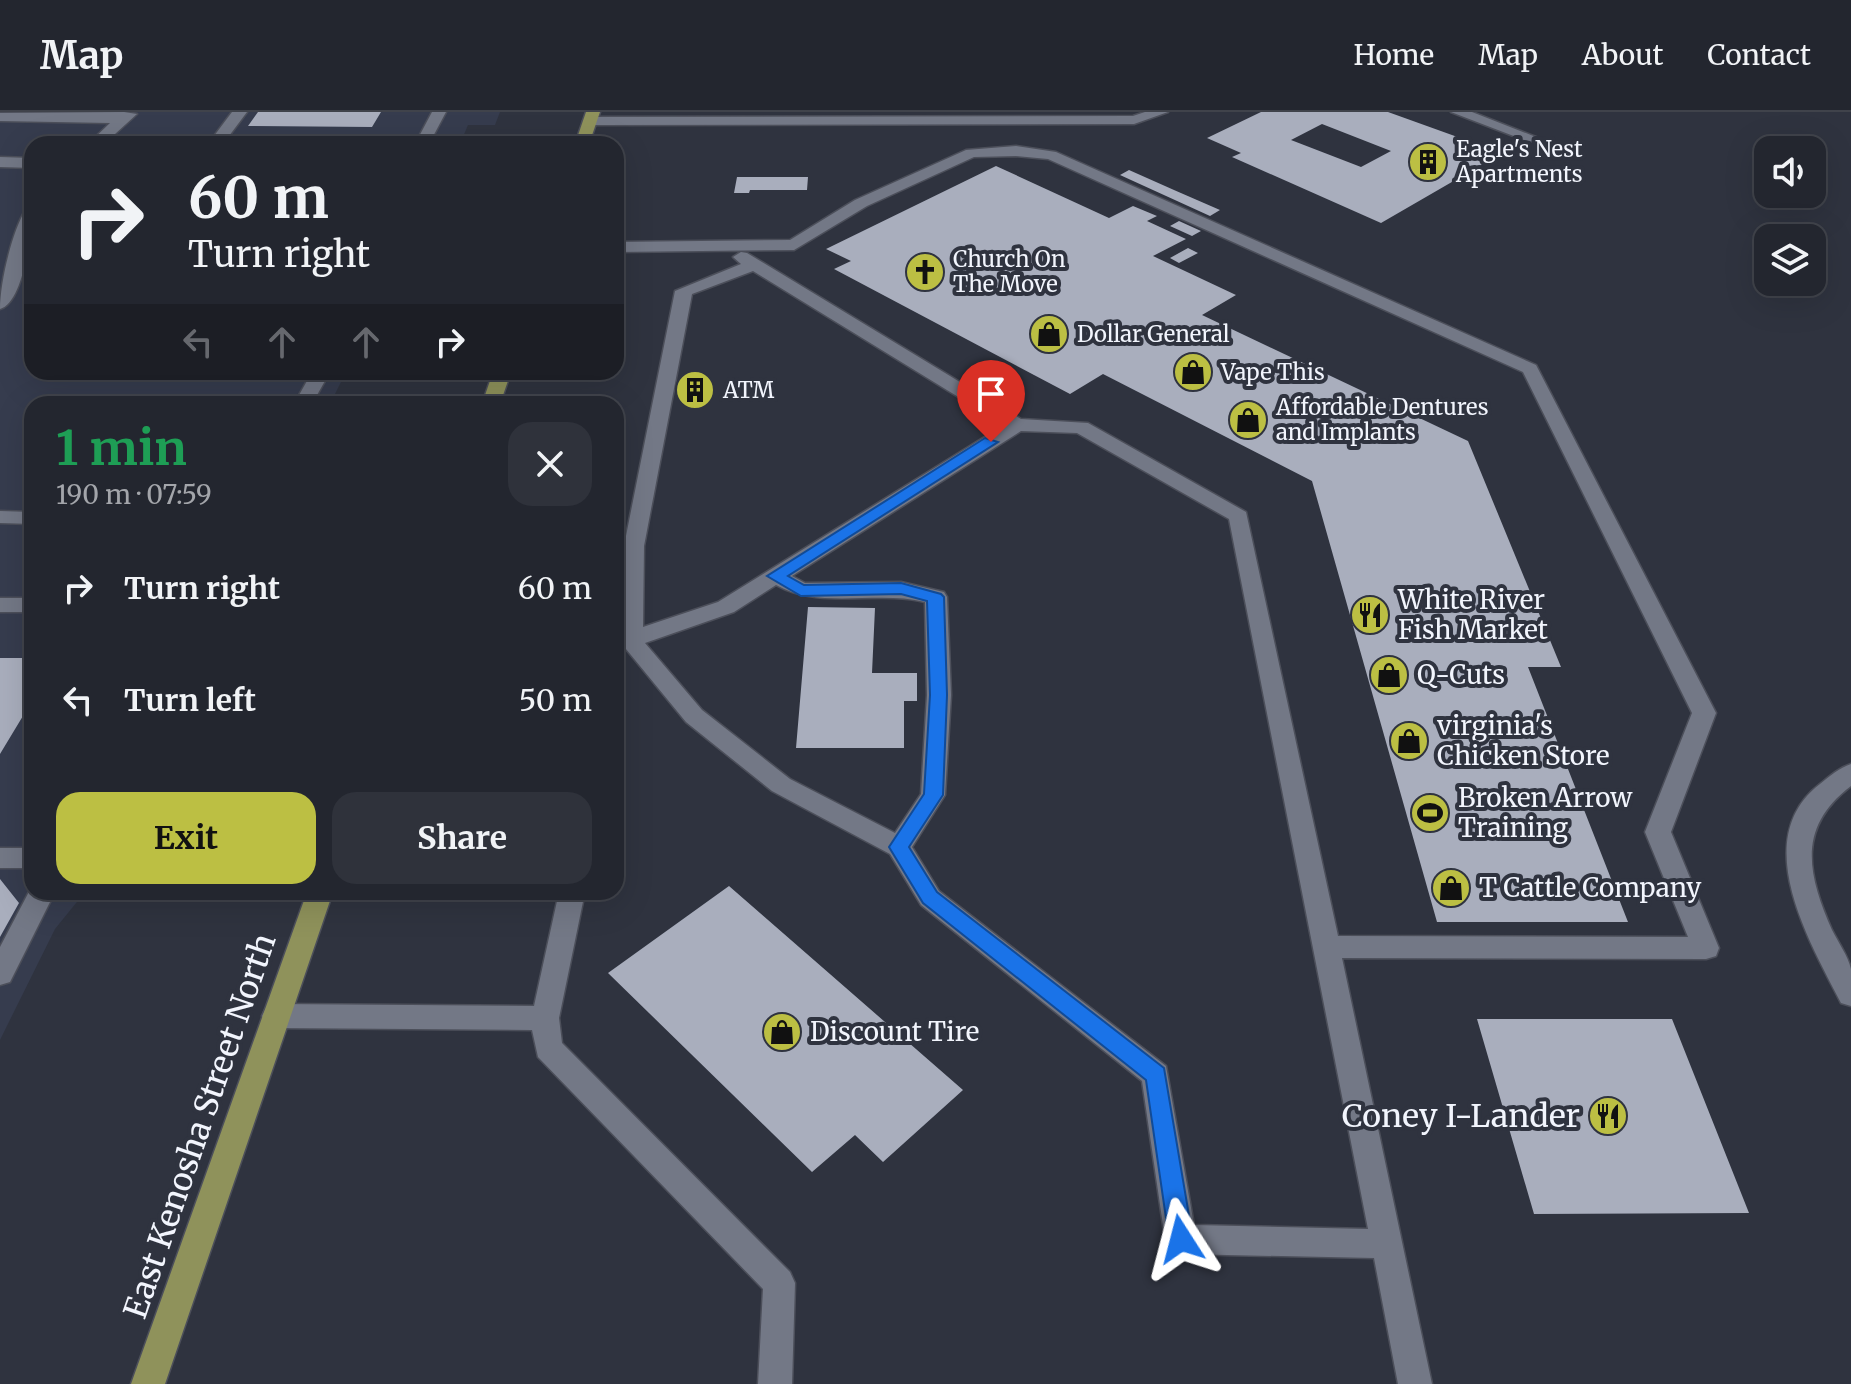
<!DOCTYPE html>
<meta charset="utf-8">
<style>
:root{--surface:#23262f;--page:#2f323b;--text:#f1f3f6;--muted:#a3a5aa;--line:#40434b;--accent:#bcbf43}
body{margin:0;font-family:Merriweather,serif;background:var(--page);color:var(--text);height:100vh;display:flex;flex-direction:column;font-size:30px;white-space:nowrap}
*{box-sizing:border-box;margin:0}
p{font-size:26px;color:var(--muted)}
.icon{flex:none;width:44px;height:44px;fill:none;stroke:currentColor;stroke-width:2;stroke-linecap:round;stroke-linejoin:round}
.map{position:relative;flex:1;overflow:hidden}
.panel{position:absolute;left:24px;top:284px;width:600px;height:504px;display:flex;flex-direction:column;background:var(--surface);border-radius:24px;box-shadow:0 8px 32px #0002,0 0 0 2px var(--line)}
.panel>*{flex:none}
.top-card{position:absolute;left:24px;top:24px;width:600px;height:244px;border-radius:24px;box-shadow:0 8px 32px #0002,0 0 0 2px var(--line);background:#23262f;color:var(--text);overflow:hidden}
.tools{position:absolute;left:1754px;top:24px;display:grid;gap:16px}
.tools a{display:grid;place-items:center;width:72px;height:72px;border-radius:16px;background:var(--surface);box-shadow:0 8px 32px #0002,0 0 0 2px var(--line);font-size:40px}
.pin{position:absolute;display:grid;place-items:center;width:68px;height:68px;color:#fff;margin:-82px -34px;border-radius:50% 50% 50% 0;rotate:-45deg;box-shadow:0 0 8px #0007}
.pin .icon{rotate:45deg}
.me{position:absolute;width:88px;margin:-44px;rotate:351deg;stroke-linejoin:round;filter:drop-shadow(0 0 6px #0008)}
.turn{display:flex;align-items:center;gap:28px;height:168px;padding:0 32px;font-size:36px}
.turn .icon{width:104px;height:104px;stroke-width:2.5}
.turn b{display:block;font-size:56px;line-height:68px}
.lanes{display:flex;align-items:center;height:76px;padding:0 32px;background:#0003;justify-content:center;gap:40px;direction:ltr}
.lanes .off{opacity:.35}
.round{display:grid;place-items:center;flex:none;width:84px;height:84px;border-radius:24px;background:var(--page)}
.headline{display:flex;align-items:center;justify-content:space-between;height:136px;padding:0 32px}
h1{font-size:48px;font-weight:700;line-height:60px;color:#1e9e55}
.primary-button{display:flex;gap:16px;margin-top:auto;padding:16px 32px}
.primary-button a{flex:1;height:92px;border-radius:24px;background:var(--accent);color:#111;font-size:32px;font-weight:700;line-height:92px;text-align:center}
.primary-button a+a{background:var(--page);color:var(--text)}
ul{padding:0;list-style:none}
li{display:flex;align-items:center;gap:24px;height:112px;padding:0 32px}
li div{flex:1}
li b{display:block;font-size:30px}
li em{font-style:normal}
header{display:flex;align-items:center;gap:48px;box-sizing:border-box;height:112px;padding:0 40px;background:var(--surface);border-bottom:2px solid var(--line)}
header strong{font-size:38px}
nav{display:flex;gap:44px;margin-inline-start:auto;font-size:28px}
.map>svg:first-child{display:block}
.built{fill:#363c4e}
.building{fill:#a9aebd;fill-rule:evenodd}
.lines{fill:none;stroke-linecap:round;stroke-linejoin:round}
.service-casing{stroke:#4c4f5a;stroke-width:3}
.minor-casing{stroke:#4c4f5a;stroke-width:3}
.primary-casing{stroke:#4c4f5a;stroke-width:3}
.service{fill:#737886;fill-rule:evenodd}
.minor{fill:#737886;fill-rule:evenodd}
.primary{fill:#8f925b;fill-rule:evenodd}
.route{fill:#1a73e8;stroke:#114b97;stroke-width:2}
.labels{text-anchor:middle;stroke-width:8;stroke-linejoin:round;paint-order:stroke}
.far-poi-label{font-size:22px;fill:#f2f5fd;stroke:#2f333f;text-anchor:start}
.poi-label{font-size:26px;fill:#f2f5fd;stroke:#2f333f;text-anchor:start}
.near-poi-label{font-size:32px;fill:#f2f5fd;stroke:#2f333f;text-anchor:end}
.near-street-label{font-size:32px;fill:#f2f5fd;stroke:#2f333f}
</style>
<header>
<strong>Map</strong>
<nav><a>Home</a><a>Map</a><a>About</a><a>Contact</a></nav>
</header>
<div class="map">
<svg width="1851" height="1272" viewBox="0 0 1851 1272">
<rect width="100%" height="100%" fill="#2f333f"/>
<path class="built" d="M0 0H500L495 13H468L460 32H32V260H346L330 292H32V780H85L55 817 0 928Z"/>
<path class="building" d="M258 0H381L372 15 248 14Z
M1261 0H1388L1502 41 1381 111 1232 45 1241 41 1207 26ZM1322 12 1391 39 1361 55 1291 28Z
M996 54 1109 106 1133 94 1157 104 1147 109 1186 127 1153 144 1236 183 1202 203 1468 329 1561 555H1528L1628 810H1437L1312 369 1103 262 1070 282 834 157 851 149 826 137Z
M1129 58 1174 78 1220 98 1210 104 1120 63Z
M737 65H808L807 78H750L749 81H734Z
M1179 109 1201 119 1192 124 1170 114Z
M1188 136 1198 141 1179 151 1170 146Z
M808 495 875 496 872 561H917V589H904V636H796Z
M0 546H32V589L0 642Z
M0 767 19 791 0 825Z
M729 774 963 978 883 1050 855 1023 812 1060 608 861Z
M1477 907H1672L1749 1101 1534 1102Z"/>
<g class="lines">
<defs>
<path id="service" d="M124 0 137 2 104 32H88L110 11 0 9V1Z
M232 0H247L223 32H208Z
M432 0H446L429 32H415Z
M1145 0H1168L1134 12 590 13 583 9 590 5 1133 4Z
M1451 0H1472L1541 27 1529 30Z
M1016 34 1056 40 1536 253 1716 601 1671 720 1719 836 1716 844 1706 847 1342 846 1432 1272H1398L1374 1146 1181 1142 1170 1137 1165 1127 1142 969 921 793 890 742 772 679 686 610 626 537 616 539V525L621 523 624 434 675 179 741 152 733 145 741 140 747 141 1021 307 1088 311 1246 400 1338 824 1688 825 1645 720 1692 601 1523 260 1048 47 1016 44 974 45 867 94 794 138 616 140V130L790 128 855 88 966 38ZM753 159 1004 313 718 490 643 515 644 434 692 182ZM1021 319 1077 321 1229 407 1368 1117 1194 1113 1166 954 939 779 912 735 945 683 951 583 947 485 944 480 901 470 805 471 792 464ZM776 473C820 498 877 478 925 490L927 583 921 682 895 721 790 667 702 598 645 531 734 500Z
M0 45 32 46V56L0 55Z
M32 95C32 117 24 191 0 197 0 171 12 119 26 97Z
M312 260H330L312 292H294Z
M0 399 32 400V412L0 411Z
M0 486H32V500H0Z
M0 736H32V756H0Z
M32 774V780H55L10 870 0 873V835Z
M559 780H585L559 906 562 931 790 1160 795 1171 792 1272H758L763 1177 538 945 532 918 276 916 266 912 262 904 266 896 276 892 534 894Z"/>
<path id="minor" d="M1851 652V674C1797 715 1807 761 1832 818 1838 830 1848 844 1851 857 1851 868 1851 883 1851 894L1841 891C1810 830 1748 727 1820 672 1830 664 1839 656 1851 652Z"/>
<path id="primary" d="M586 0H600L589 32H575Z
M493 260H511L500 292H482Z
M307 780H333L165 1272H131Z"/>
</defs>
<use href="#service" class="service-casing"/>
<use href="#minor" class="minor-casing"/>
<use href="#primary" class="primary-casing"/>
<use href="#service" class="service"/>
<use href="#minor" class="minor"/>
<use href="#primary" class="primary"/>
</g>
<path class="route" d="M985 326 998 330 788 464 804 473 901 471 941 482 944 485 947 583 943 683 909 735 937 780 1164 956 1193 1127 1189 1135 1181 1138 1173 1135 1169 1127 1146 968 923 791 889 735 924 682 930 583 927 489 901 482 801 484 767 464Z"/>
<defs>
<symbol id="building-disc" viewBox="-11 -11 22 22"><circle r="9.5" fill="#bcbf43" stroke="#2f333f"/><path d="M-4-6H4V6H1V3H-1V6H-4ZM-2.5-4.3h1.7v1.8h-1.7ZM.8-4.3h1.7v1.8H.8ZM-2.5-1h1.7V.8h-1.7ZM.8-1h1.7V.8H.8Z" fill="#111"/></symbol>
<symbol id="church-disc" viewBox="-11 -11 22 22"><circle r="9.5" fill="#bcbf43" stroke="#2f333f"/><path d="M-1.2-6h2.4v3.5h3.3v2.4h-3.3V6h-2.4V-.1h-3.3v-2.4h3.3Z" fill="#111"/></symbol>
<symbol id="shop-disc" viewBox="-11 -11 22 22"><circle r="9.5" fill="#bcbf43" stroke="#2f333f"/><path d="M-5-2.5h2.3a2.7 3.5 0 0 1 5.4 0H5L5.5 6h-11ZM-1.5-2.5h3a1.5 2.3 0 0 0-3 0Z" fill="#111"/></symbol>
<symbol id="restaurant-disc" viewBox="-11 -11 22 22"><circle r="9.5" fill="#bcbf43" stroke="#2f333f"/><path d="M-5-6h1v4h1v-4h1v4h1v-4h1v5L-1.5 .5V6h-2V.5L-5-1ZM5-6V6H3V1.5H1.5Q1.5-4 5-6Z" fill="#111"/></symbol>
<symbol id="stadium-disc" viewBox="-11 -11 22 22"><circle r="9.5" fill="#bcbf43" stroke="#2f333f"/><path d="M0-5a6.5 5 0 1 0 0 10a6.5 5 0 1 0 0-10ZM-3.5-1.8h7v3.6h-7Z" fill="#111"/></symbol>
</defs>
<g fill-rule="evenodd">
<use href="#building-disc" x="1406" y="28" width="44" height="44"/>
<use href="#church-disc" x="903" y="138" width="44" height="44"/>
<use href="#shop-disc" x="1027" y="200" width="44" height="44"/>
<use href="#shop-disc" x="1171" y="238" width="44" height="44"/>
<use href="#building-disc" x="673" y="256" width="44" height="44"/>
<use href="#shop-disc" x="1226" y="286" width="44" height="44"/>
<use href="#restaurant-disc" x="1348" y="481" width="44" height="44"/>
<use href="#shop-disc" x="1367" y="541" width="44" height="44"/>
<use href="#shop-disc" x="1387" y="607" width="44" height="44"/>
<use href="#stadium-disc" x="1408" y="679" width="44" height="44"/>
<use href="#shop-disc" x="1429" y="754" width="44" height="44"/>
<use href="#shop-disc" x="760" y="898" width="44" height="44"/>
<use href="#restaurant-disc" x="1586" y="982" width="44" height="44"/>
</g>
<g class="labels">
<g class="far-poi-label">
<text x="1456" y="45">Eagle's Nest<tspan x="1456" dy="25">Apartments</tspan></text>
<text x="953" y="155">Church On<tspan x="953" dy="25">The Move</tspan></text>
<text x="1077" y="230">Dollar General</text>
<text x="1221" y="268">Vape This</text>
<text x="723" y="286">ATM</text>
<text x="1276" y="303">Affordable Dentures<tspan x="1276" dy="25">and Implants</tspan></text>
</g>
<g class="poi-label">
<text x="1398" y="497">White River<tspan x="1398" dy="30">Fish Market</tspan></text>
<text x="1417" y="572">Q-Cuts</text>
<text x="1437" y="623">virginia's<tspan x="1437" dy="30">Chicken Store</tspan></text>
<text x="1458" y="695">Broken Arrow<tspan x="1458" dy="30">Training</tspan></text>
<text x="1479" y="785">T Cattle Company</text>
<text x="810" y="929">Discount Tire</text>
</g>
<g class="near-poi-label">
<text x="1580" y="1015">Coney I-Lander</text>
</g>
<g class="near-street-label">
<text transform="translate(200 1014) rotate(-71)" y="11">East Kenosha Street North</text>
</g>
</g>
</svg>
<div class="tools">
<a><svg class="icon" aria-label="sound" viewBox="0 0 24 24"><path d="M4 9h4l5-4v14l-5-4H4zM17 9q2 3 0 6"/></svg></a>
<a><svg class="icon" aria-label="layers" viewBox="0 0 24 24"><path d="M12 4l9 5-9 5-9-5zM3 14l9 5 9-5"/></svg></a>
</div>
<div class="pin" style="left:991px;top:330px;background:#d93025"><svg class="icon" aria-label="arrive" viewBox="0 0 24 24"><path d="M6 21V4h12l-3 4 3 4H6"/></svg></div>
<svg class="me" style="left:1181px;top:1127px" viewBox="-20 -20 40 40"><path d="M0-17L14 15 0 8-14 15z" fill="#1a73e8" stroke="#fff" stroke-width="4"/></svg>
<div class="top-card">
<div class="turn"><svg class="icon" aria-label="right" viewBox="0 0 24 24"><path d="M7 20v-9h11M14 6l5 5-5 5"/></svg><div><b>60 m</b>Turn right</div></div>
<div class="lanes"><svg class="icon off" aria-label="left" viewBox="0 0 24 24"><path d="M17 20v-9H6M10 6l-5 5 5 5"/></svg><svg class="icon off" aria-label="ahead" viewBox="0 0 24 24"><path d="M12 20V5M6 11l6-6 6 6"/></svg><svg class="icon off" aria-label="ahead" viewBox="0 0 24 24"><path d="M12 20V5M6 11l6-6 6 6"/></svg><svg class="icon" aria-label="right" viewBox="0 0 24 24"><path d="M7 20v-9h11M14 6l5 5-5 5"/></svg></div>
</div>
<section class="panel">
<div class="headline"><div><h1>1 min</h1><p>190 m · 07:59</p></div><a class="round"><svg class="icon" aria-label="close" viewBox="0 0 24 24"><path d="M6 6l12 12M18 6L6 18"/></svg></a></div>
<ul>
<li><svg class="icon" aria-label="right" viewBox="0 0 24 24"><path d="M7 20v-9h11M14 6l5 5-5 5"/></svg><div><b>Turn right</b></div><em>60 m</em></li>
<li><svg class="icon" aria-label="left" viewBox="0 0 24 24"><path d="M17 20v-9H6M10 6l-5 5 5 5"/></svg><div><b>Turn left</b></div><em>50 m</em></li>
</ul>
<div class="primary-button"><a>Exit</a><a>Share</a></div>
</section>
</div>
